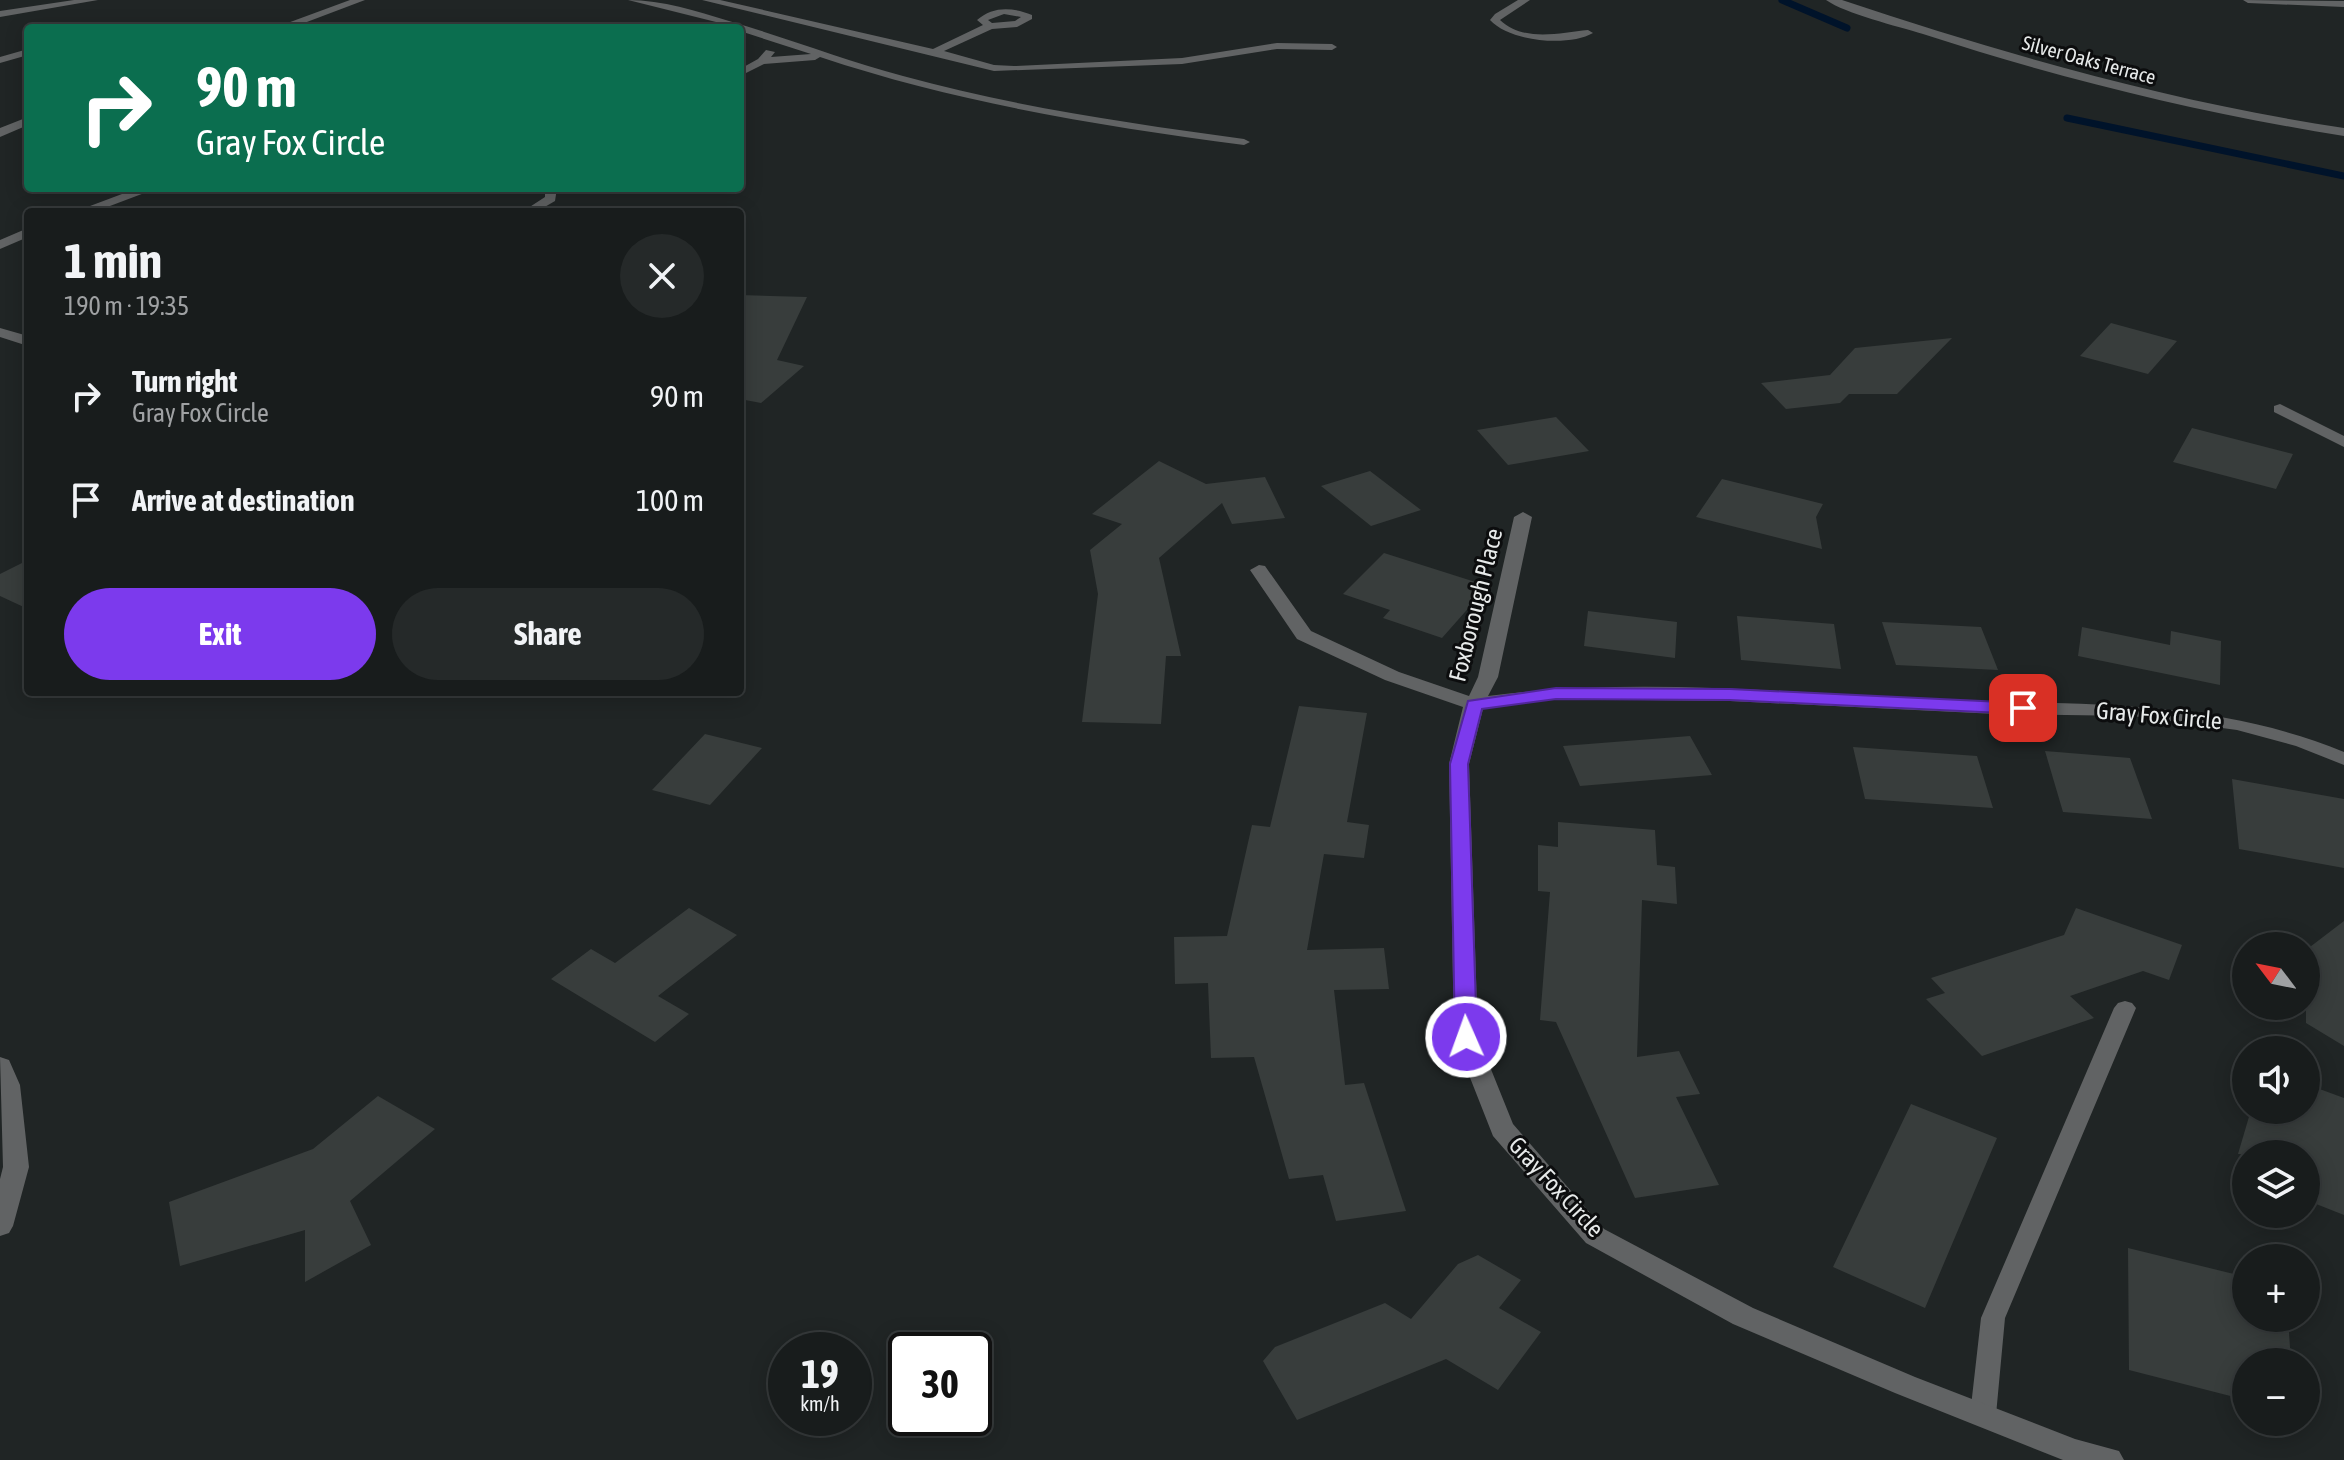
<!DOCTYPE html>
<meta charset="utf-8">
<style>
:root{--surface:#181c1c;--page:#252929;--text:#f1f3f6;--muted:#9fa1a3;--line:#363a3b;--accent:#7c3aed}
body{margin:0;font-family:"Asap Condensed",sans-serif;background:var(--page);color:var(--text);height:100vh;display:flex;flex-direction:column;font-size:30px;white-space:nowrap}
*{box-sizing:border-box;margin:0}
p{font-size:26px;color:var(--muted)}
.icon{flex:none;width:44px;height:44px;fill:none;stroke:currentColor;stroke-width:2;stroke-linecap:round;stroke-linejoin:round}
.map{position:relative;flex:1;overflow:hidden}
.panel{position:absolute;left:24px;top:208px;width:720px;height:488px;display:flex;flex-direction:column;background:var(--surface);border-radius:8px;box-shadow:0 4px 20px #0003,0 0 0 2px var(--line)}
.panel>*{flex:none}
.guide{position:absolute;left:24px;top:24px;width:720px;height:168px;border-radius:8px;box-shadow:0 4px 20px #0003,0 0 0 2px var(--line);background:#0b6e4f;color:#fff;overflow:hidden}
.needle{width:52px;rotate:302deg}
.tools{position:absolute;left:2232px;top:932px;display:grid;gap:16px}
.tools a{display:grid;place-items:center;width:88px;height:88px;border-radius:50%;background:var(--surface);box-shadow:0 4px 20px #0003,0 0 0 2px var(--line);font-size:40px}
.speed{position:absolute;left:768px;top:1332px;display:flex;gap:16px;font-size:40px;font-weight:700;text-align:center}
.speed>*{display:grid;place-content:center;width:104px;height:104px;border-radius:50%;background:var(--surface);box-shadow:0 4px 20px #0003,0 0 0 2px var(--line);line-height:1}
.speed small{font-size:20px;font-weight:400}
.speed .limit{border:4px solid #111;border-radius:12px;background:#fff;color:#111}
.pin{position:absolute;display:grid;place-items:center;width:68px;height:68px;color:#fff;margin:-34px;border-radius:16px;box-shadow:0 4px 12px #0006}
.me{position:absolute;width:88px;margin:-44px;rotate:358deg;stroke-linejoin:round;filter:drop-shadow(0 0 6px #0008)}
.turn{display:flex;align-items:center;gap:28px;height:168px;padding:0 40px;font-size:36px}
.turn .icon{width:104px;height:104px;stroke-width:2.5}
.turn b{display:block;font-size:56px;line-height:68px}
.round{display:grid;place-items:center;flex:none;width:84px;height:84px;border-radius:42px;background:var(--page)}
.overview{display:flex;align-items:center;justify-content:space-between;height:136px;padding:0 40px}
h1{font-size:48px;font-weight:700;line-height:60px}
.primary-button{display:flex;gap:16px;margin-top:auto;padding:16px 40px}
.primary-button a{flex:1;height:92px;border-radius:48px;background:var(--accent);color:#fff;font-size:32px;font-weight:700;line-height:92px;text-align:center}
.primary-button a+a{background:var(--page);color:var(--text)}
ul{padding:0;list-style:none}
li{display:flex;align-items:center;gap:24px;height:104px;padding:0 40px}
li div{flex:1}
li b{display:block;font-size:30px}
li em{font-style:normal}
.map>svg:first-child{display:block}
.lines{fill:none;stroke-linecap:round;stroke-linejoin:round}
.stream{stroke:#00132a;stroke-width:7}
.building{fill:#383d3c}
.service{fill:#616364;fill-rule:evenodd}
.minor{fill:#616364;fill-rule:evenodd}
.tertiary{fill:#616364;fill-rule:evenodd}
.route{fill:#7c3aed;stroke:#51269a;stroke-width:2}
.labels{text-anchor:middle;stroke-width:6;stroke-linejoin:round;paint-order:stroke}
.far-street-label{font-size:20px;fill:#e7eaea;stroke:#0c0d0e}
.street-label{font-size:24px;fill:#e7eaea;stroke:#0c0d0e}
</style>
<div class="map">
<svg width="2344" height="1460" viewBox="0 0 2344 1460">
<rect width="100%" height="100%" fill="#202525"/>
<g class="lines">
<path class="stream" d="M1782 0 1847 28
M2067 118 2344 176"/>
</g>
<path class="building" d="M740 295 807 297 777 360 804 366 761 403 740 399Z
M2111 323 2177 341 2148 374 2080 356Z
M1952 338 1897 394H1849L1840 403 1786 409 1761 383 1830 375 1855 348Z
M1556 417 1589 451 1508 465 1477 430Z
M2192 428 2293 454 2276 489 2173 462Z
M1159 461 1206 484 1265 477 1285 518 1232 524 1222 503 1159 558 1181 656H1166L1161 724 1082 722 1098 594 1090 550 1122 524 1092 514Z
M1370 471 1421 510 1371 526 1321 486Z
M1722 479 1823 504 1816 517 1822 549 1696 517Z
M1384 553 1488 586 1442 638 1383 618 1390 610 1343 594Z
M28 560V609L0 596V574Z
M1588 611 1677 622 1675 658 1584 646Z
M1737 616 1834 624 1841 669 1741 660Z
M1882 622 1981 627 1998 670 1896 665Z
M2082 627 2170 645 2171 631 2221 641 2220 685 2078 656Z
M1299 706 1367 713 1347 822 1369 825 1364 858 1324 854 1307 950 1384 948 1389 989 1334 990 1345 1085 1364 1083 1406 1211 1336 1221 1323 1175 1289 1179 1254 1057 1211 1058 1208 983 1175 984 1174 937 1227 936 1252 825 1270 827Z
M705 734 762 748 710 805 652 790Z
M1690 736 1712 775 1580 786 1563 746Z
M1853 747 1977 756 1993 808 1865 799Z
M2045 751 2130 758 2152 819 2063 812Z
M2232 779 2344 799V868L2239 849Z
M1558 822 1655 830 1657 865 1675 867 1677 904 1642 900 1637 1057 1679 1051 1700 1094 1676 1097 1719 1185 1635 1198 1556 1022 1540 1020 1550 892 1538 891V845L1558 847Z
M689 908 737 935 658 996 689 1014 655 1042 551 979 591 949 615 963Z
M2076 908 2182 945 2169 980 2143 971 2070 996 2094 1018 1982 1056 1926 999 1945 993 1931 978 2064 935Z
M2344 921V1046L2306 1023V950Z
M2306 1084 2344 1098V1215L2306 1200V1154H2238L2251 1110H2306Z
M378 1096 435 1129 350 1201 371 1245 305 1282V1230L180 1266 169 1202 313 1149Z
M1911 1104 1997 1138 1925 1308 1833 1267Z
M2128 1248 2246 1277V1318H2288L2291 1362H2246V1400L2129 1370Z
M1478 1255 1521 1280 1499 1308 1541 1332 1498 1390 1446 1359 1297 1420 1263 1361 1275 1347 1385 1303 1411 1319 1458 1264Z"/>
<g class="lines">
<path class="service" d="M74 0H98L0 17V11Z
M628 0C663 0 696 11 729 21 787 38 844 60 903 76 1015 107 1129 123 1244 139L1250 142 1244 145C1100 126 958 103 820 57L815 60 764 64 740 76V69L758 59 766 50 775 52 771 57 811 54 740 31V28Z
M702 0H720L933 49 983 25 977 20C993 6 1012 7 1032 15V19L1017 27 992 29 944 51 994 65 1014 66 1182 58 1277 43 1332 44 1337 47 1332 50 1277 49 1182 64 994 71ZM1004 14 1021 17 1015 21 992 23 988 20Z
M1518 0H1530L1500 20C1523 42 1559 33 1588 30L1593 33C1569 47 1510 42 1490 20L1495 14Z
M28 49V55L0 63V57Z
M545 188H557L555 201 536 212H522L545 197Z
M2125 1001 2132 1003 2136 1008 2005 1318 1996 1415 1992 1423 1983 1426 1974 1423 1970 1415 1981 1318 2114 1008 2118 1003Z"/>
<path class="minor" d="M1826 0H1842C2007 55 2172 102 2344 128V136C2201 113 2061 79 1923 34 1897 26 1846 14 1826 0Z
M2243 0 2344 1V7L2248 3Z
M138 188 155 189 94 212H74Z
M28 228V237L0 249V240Z
M0 328 28 336V346L0 337Z
M2280 404 2344 436V447L2274 412V406Z
M1523 512 1532 517 1498 677 1488 696C1632 677 1780 692 1925 699 2068 706 2208 696 2344 752V765L2296 746 2237 730 2133 716 1996 714 1730 701 1556 699 1483 709 1469 764 1478 1037 1513 1124 1604 1229 1753 1308 1915 1377 2075 1439 2119 1451 2124 1460H2063L1895 1393 1733 1324 1586 1243 1493 1136 1454 1037 1449 764 1463 707 1385 680 1297 639 1250 570 1259 565 1265 566 1311 631 1399 672 1469 696 1478 677 1514 517Z
M0 1057 9 1060 20 1085 29 1167 13 1226 9 1233 0 1236V1179L3 1167Z"/>
<path class="tertiary" d="M350 0H365L291 28H274Z
M28 117V125L0 137V128Z"/>
</g>
<path class="route" d="M1556 688 1730 689 2023 703 2032 708 2023 714 1730 700 1556 699 1482 709 1468 764 1477 1037 1473 1043H1458L1455 1037 1450 764 1468 701Z"/>
<g class="labels">
<g class="far-street-label">
<text transform="translate(2089 60) rotate(15)" y="7">Silver Oaks Terrace</text>
</g>
<g class="street-label">
<text transform="translate(1476 605) rotate(-76)" y="8">Foxborough Place</text>
<text transform="translate(2159 716) rotate(5)" y="8">Gray Fox Circle</text>
<text transform="translate(1556 1187) rotate(47)" y="8">Gray Fox Circle</text>
</g>
</g>
</svg>
<div class="tools">
<a><svg class="needle" viewBox="-14 -14 28 28"><path d="M0-13l5 13h-10z" fill="#e53935"/><path d="M0 13l5-13h-10z" fill="#9fa1a3"/></svg></a>
<a><svg class="icon" aria-label="sound" viewBox="0 0 24 24"><path d="M4 9h4l5-4v14l-5-4H4zM17 9q2 3 0 6"/></svg></a>
<a><svg class="icon" aria-label="layers" viewBox="0 0 24 24"><path d="M12 4l9 5-9 5-9-5zM3 14l9 5 9-5"/></svg></a>
<a>+</a>
<a>−</a>
</div>
<div class="speed"><div>19<small>km/h</small></div><div class="limit">30</div></div>
<div class="pin" style="left:2023px;top:708px;background:#d93025"><svg class="icon" aria-label="arrive" viewBox="0 0 24 24"><path d="M6 21V4h12l-3 4 3 4H6"/></svg></div>
<svg class="me" style="left:1466px;top:1037px" viewBox="-20 -20 40 40"><circle r="17" fill="#7c3aed" stroke="#fff" stroke-width="3"/><path d="M0-11L8 9 0 5-8 9z" fill="#fff"/></svg>
<div class="guide">
<div class="turn"><svg class="icon" aria-label="right" viewBox="0 0 24 24"><path d="M7 20v-9h11M14 6l5 5-5 5"/></svg><div><b>90 m</b>Gray Fox Circle</div></div>
</div>
<section class="panel">
<div class="overview"><div><h1>1 min</h1><p>190 m · 19:35</p></div><a class="round"><svg class="icon" aria-label="close" viewBox="0 0 24 24"><path d="M6 6l12 12M18 6L6 18"/></svg></a></div>
<ul>
<li><svg class="icon" aria-label="right" viewBox="0 0 24 24"><path d="M7 20v-9h11M14 6l5 5-5 5"/></svg><div><b>Turn right</b><p>Gray Fox Circle</p></div><em>90 m</em></li>
<li><svg class="icon" aria-label="arrive" viewBox="0 0 24 24"><path d="M6 21V4h12l-3 4 3 4H6"/></svg><div><b>Arrive at destination</b></div><em>100 m</em></li>
</ul>
<div class="primary-button"><a>Exit</a><a>Share</a></div>
</section>
</div>
